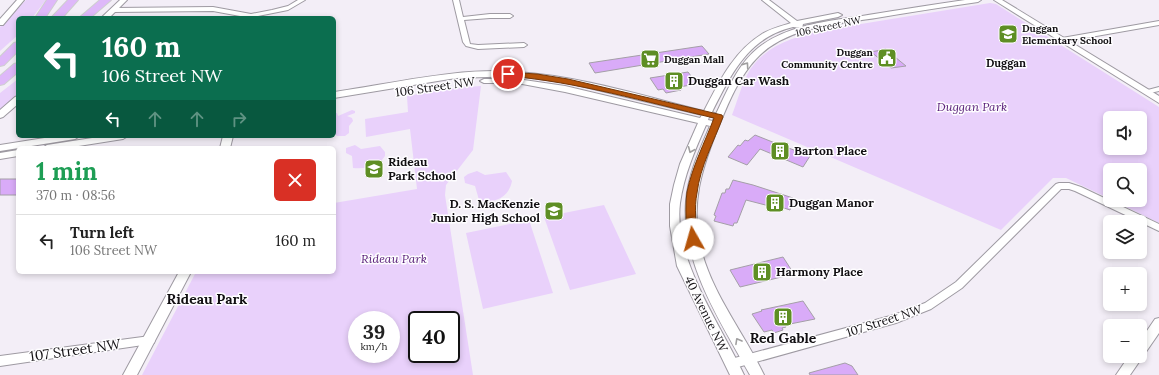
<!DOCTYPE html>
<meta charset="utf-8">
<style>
:root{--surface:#fff;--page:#f6f6f6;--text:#222;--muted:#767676;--line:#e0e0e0}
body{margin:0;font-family:Lora,serif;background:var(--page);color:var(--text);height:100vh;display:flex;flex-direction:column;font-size:15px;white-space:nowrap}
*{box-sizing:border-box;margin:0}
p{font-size:13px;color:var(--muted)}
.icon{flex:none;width:22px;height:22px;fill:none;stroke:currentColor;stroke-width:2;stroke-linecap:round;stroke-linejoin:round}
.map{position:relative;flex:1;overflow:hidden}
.sheet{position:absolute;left:16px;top:146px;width:320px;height:128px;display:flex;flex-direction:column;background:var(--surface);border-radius:6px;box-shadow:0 2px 6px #0003}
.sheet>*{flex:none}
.hud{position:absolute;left:16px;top:16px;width:320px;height:122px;border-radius:6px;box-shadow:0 2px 6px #0003;background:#0b6e4f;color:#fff;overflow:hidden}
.controls{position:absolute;left:1103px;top:111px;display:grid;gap:8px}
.controls a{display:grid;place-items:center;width:44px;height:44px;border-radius:6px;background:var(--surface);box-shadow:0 2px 6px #0003;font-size:20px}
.speed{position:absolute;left:348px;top:311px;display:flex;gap:8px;font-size:20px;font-weight:700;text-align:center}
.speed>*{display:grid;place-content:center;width:52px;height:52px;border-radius:50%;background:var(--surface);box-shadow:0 2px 6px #0003;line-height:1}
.speed small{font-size:10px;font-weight:400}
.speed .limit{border:2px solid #111;border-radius:6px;background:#fff;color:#111}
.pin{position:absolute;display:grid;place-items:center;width:34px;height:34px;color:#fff;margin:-17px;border:2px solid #fff;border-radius:50%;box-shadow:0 1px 4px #0007}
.me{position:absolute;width:44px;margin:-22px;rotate:353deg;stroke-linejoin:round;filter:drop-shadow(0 0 3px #0008)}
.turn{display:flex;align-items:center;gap:14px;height:84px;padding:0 20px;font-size:18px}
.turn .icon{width:52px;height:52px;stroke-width:2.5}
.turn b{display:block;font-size:28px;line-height:34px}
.lanes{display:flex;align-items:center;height:38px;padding:0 20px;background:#0003;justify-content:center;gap:20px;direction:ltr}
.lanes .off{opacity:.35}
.round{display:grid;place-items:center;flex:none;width:42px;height:42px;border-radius:6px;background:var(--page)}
.headline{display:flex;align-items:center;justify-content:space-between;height:68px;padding:0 20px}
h1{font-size:24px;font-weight:700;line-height:30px;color:#1e9e55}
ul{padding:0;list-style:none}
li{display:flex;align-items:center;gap:12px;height:52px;padding:0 20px;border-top:1px solid var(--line)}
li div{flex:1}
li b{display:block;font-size:15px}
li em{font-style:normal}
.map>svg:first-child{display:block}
.green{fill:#e9d1fb;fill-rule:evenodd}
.building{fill:#d9abf8;stroke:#a49fa7}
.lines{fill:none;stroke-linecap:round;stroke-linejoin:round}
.minor-casing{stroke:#9e9aa2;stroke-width:2}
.tertiary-casing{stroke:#9e9aa2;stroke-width:2}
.motorway-casing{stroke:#cfcfd0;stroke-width:2}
.minor{fill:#fff;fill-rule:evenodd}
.tertiary{fill:#fff;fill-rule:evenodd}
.motorway{fill:#deb8f9;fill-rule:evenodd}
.oneway{stroke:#a09fa0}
.route{fill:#b45309;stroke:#753606}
.labels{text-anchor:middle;stroke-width:3;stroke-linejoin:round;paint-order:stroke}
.far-street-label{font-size:10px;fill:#110f12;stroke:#fefdff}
.far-poi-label{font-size:10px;font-weight:bold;fill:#110f12;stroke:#fefdff;text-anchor:start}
.far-neighbourhood-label{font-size:11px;font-weight:bold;fill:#110f12;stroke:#fefdff}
.poi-label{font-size:12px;font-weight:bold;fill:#110f12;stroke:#fefdff;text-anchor:start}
.street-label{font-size:12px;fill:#110f12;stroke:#fefdff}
.park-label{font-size:12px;font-style:italic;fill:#5b227b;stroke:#fefdff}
.quarter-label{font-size:14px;font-weight:bold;fill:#110f12;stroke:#fefdff}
.near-poi-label{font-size:14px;font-weight:bold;fill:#110f12;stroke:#fefdff}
.near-street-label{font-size:14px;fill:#110f12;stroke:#fefdff}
</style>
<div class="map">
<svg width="1159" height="375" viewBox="0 0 1159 375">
<rect width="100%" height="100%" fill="#f3eef7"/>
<path class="green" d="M26 0H46L32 18H18V35L0 51V27Z
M990 3 996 4 1159 107V223L1112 200H1140V170H1110V199L1066 178H1053L1001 230 732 115C737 102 741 87 747 75 763 45 795 37 824 30ZM1110 118H1140V148H1110Z
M18 79V94L0 111V93Z
M481 86 473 150 446 185 445 195 473 375H142L196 272H334V203L417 189 410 129 366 137 365 119 408 112 407 96 455 88ZM357 320H391V354H357ZM417 320H451V354H417Z
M352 110 355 111V113L347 116 352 118 353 121 349 126V133L345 136H337L334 133V113H337L338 116Z
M355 145 361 149 380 146 385 152V156C378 167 366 169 353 168L352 156 346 153V148Z
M477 171 485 175 506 172 512 181C509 197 495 204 479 200L475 186 465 183 464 177 468 174Z
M604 205 636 274 570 290 544 217Z
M529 220 553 293 483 309 466 233Z"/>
<path class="building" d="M702 46 709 54 595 73 589 63Z
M886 49 895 57 906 66 891 68 871 52Z
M688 72 697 84 679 87 681 90 666 93 663 89 658 90 650 78Z
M755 135 775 143 810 156 803 167 760 149 747 165 728 157 738 145 740 146 745 140 748 141Z
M0 179H18V195H0Z
M733 180 753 185 793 198 790 210 781 207 777 208 746 200 737 223H734L733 226 714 221 716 216 714 215 722 193H725L726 189H729Z
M783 257 794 274 740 287 730 270Z
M803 301 815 319 785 325 786 327 782 328 783 330 774 333 772 330 764 332 752 314 762 311 761 310Z
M845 363 852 366 858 375H810L809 373Z"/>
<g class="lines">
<defs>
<path id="minor" d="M298 0H305L288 10 258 16 263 18H251L213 11 114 12 111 10 114 8 213 7 251 14 272 10 288 6Z
M453 0H459L463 17 490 14H510L513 16 510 18H490L464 20 470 44 478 45 524 43 527 45 524 47 478 49 466 46 463 42Z
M1159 21V25L1062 42 1059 40 1062 38Z
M1159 87V91L1146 94 1143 92 1144 91Z
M1059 183H1069L1081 187 1159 224V231L1075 191 1069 189H1061L962 288 931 309 896 323 731 369 727 367 726 364 727 361 731 359 894 315 925 303 956 282 1056 184Z
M150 336 154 337 155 340 154 343 150 344 0 366V356Z"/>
<path id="tertiary" d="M17 0H24L3 25H0V19Z
M120 0H127L109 18H101Z
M762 0H769L797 21 838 13 842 15 838 17 803 24 802 28C798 28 796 27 793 27 747 38 731 75 712 112L716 114C727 91 738 64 758 48 787 25 828 21 862 16 897 10 931 5 965 0H981L978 2C944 7 910 12 876 18 836 24 785 27 756 59 737 79 726 109 716 133 701 171 691 204 700 245 711 293 743 331 764 375H750C721 322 681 264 686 201 688 175 700 149 710 126L706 125C695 150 684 175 680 203 673 259 721 325 744 375H730L677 266 670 226V204L674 185 680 164 698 123 565 92 517 83H484L480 81 484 79H517L565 86 700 118 702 115 568 83 517 76 456 78 334 98V92C391 84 460 67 517 72 580 76 643 96 704 111 719 82 733 52 762 34 770 29 781 26 791 23ZM709 117H714L713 121 708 120Z
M994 0H1002L1159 96V103Z
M18 96V104L3 117 0 118V110L15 97Z
M57 136H80L75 139 0 151V145Z
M105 136H128L123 139 66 148H42L47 145Z
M223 136H233L230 148H220Z
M18 150V156L0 159V153Z
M179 272H191L137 375H123Z
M1159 318V333L1130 375H1116L1129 356H1140V341L1155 319Z"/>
<path id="motorway" d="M47 0H57L45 18H35Z
M68 0H78L62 18H51Z
M100 0H111L90 18H79Z
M18 42V51L4 65 0 66V57L14 43Z
M18 63V72L4 84 0 85V76L14 64Z"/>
</defs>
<use href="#minor" class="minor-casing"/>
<use href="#tertiary" class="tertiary-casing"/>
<use href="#motorway" class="motorway-casing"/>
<use href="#minor" class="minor"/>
<use href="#tertiary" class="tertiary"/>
<use href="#motorway" class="motorway"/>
</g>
<defs><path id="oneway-chevron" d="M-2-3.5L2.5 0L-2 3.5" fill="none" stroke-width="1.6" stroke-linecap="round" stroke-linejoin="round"/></defs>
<g class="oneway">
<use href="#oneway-chevron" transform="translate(746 65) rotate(-55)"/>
<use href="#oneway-chevron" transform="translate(691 150) rotate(113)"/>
<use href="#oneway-chevron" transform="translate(738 341) rotate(-119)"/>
</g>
<path class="route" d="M505 72 537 74 568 79 722 115 723 117C714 141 700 167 697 193 694 208 696 224 698 239L696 242H689L688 239C686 224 685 208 687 192 692 167 705 142 714 118 646 102 578 82 508 76L504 74Z"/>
<defs>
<symbol id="school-square" viewBox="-11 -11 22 22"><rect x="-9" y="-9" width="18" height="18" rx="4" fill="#5e8e24" stroke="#fefdff"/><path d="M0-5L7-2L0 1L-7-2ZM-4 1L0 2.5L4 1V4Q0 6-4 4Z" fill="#fff"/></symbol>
<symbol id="civic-square" viewBox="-11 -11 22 22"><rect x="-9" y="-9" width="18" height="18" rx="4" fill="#5e8e24" stroke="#fefdff"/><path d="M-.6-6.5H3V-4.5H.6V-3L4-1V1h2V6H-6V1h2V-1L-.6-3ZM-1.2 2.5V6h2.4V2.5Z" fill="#fff"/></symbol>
<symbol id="supermarket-square" viewBox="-11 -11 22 22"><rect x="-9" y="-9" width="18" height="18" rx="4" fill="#5e8e24" stroke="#fefdff"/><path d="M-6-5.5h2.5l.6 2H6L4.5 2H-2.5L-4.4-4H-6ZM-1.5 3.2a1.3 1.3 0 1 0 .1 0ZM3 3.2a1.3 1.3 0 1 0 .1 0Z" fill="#fff"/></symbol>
<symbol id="building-square" viewBox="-11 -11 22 22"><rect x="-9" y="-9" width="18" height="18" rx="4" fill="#5e8e24" stroke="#fefdff"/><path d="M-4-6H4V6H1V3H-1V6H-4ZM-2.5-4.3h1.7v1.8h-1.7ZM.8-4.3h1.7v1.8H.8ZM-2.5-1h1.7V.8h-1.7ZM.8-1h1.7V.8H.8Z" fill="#fff"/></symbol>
</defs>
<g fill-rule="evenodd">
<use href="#school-square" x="997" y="23" width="22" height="22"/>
<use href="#civic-square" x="876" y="47" width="22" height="22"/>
<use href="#supermarket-square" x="639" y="48" width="22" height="22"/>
<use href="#building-square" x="663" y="70" width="22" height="22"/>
<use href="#building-square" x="769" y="140" width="22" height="22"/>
<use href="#school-square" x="363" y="158" width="22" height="22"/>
<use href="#building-square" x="764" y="192" width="22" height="22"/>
<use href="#school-square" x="543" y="200" width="22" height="22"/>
<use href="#building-square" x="751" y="261" width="22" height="22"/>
<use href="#building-square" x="772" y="306" width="22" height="22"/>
</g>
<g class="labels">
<g class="far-street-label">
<text transform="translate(828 26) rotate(-12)" y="4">106 Street NW</text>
</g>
<g class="far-poi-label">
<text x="1022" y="32">Duggan<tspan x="1022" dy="12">Elementary School</tspan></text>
<text x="873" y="56" text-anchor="end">Duggan<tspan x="873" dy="12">Community Centre</tspan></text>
<text x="664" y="63">Duggan Mall</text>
</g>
<g class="far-neighbourhood-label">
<text x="1006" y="67">Duggan</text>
</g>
<g class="poi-label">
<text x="688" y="85">Duggan Car Wash</text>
<text x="794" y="155">Barton Place</text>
<text x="388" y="166">Rideau<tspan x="388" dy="14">Park School</tspan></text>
<text x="789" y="207">Duggan Manor</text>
<text x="540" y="208" text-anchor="end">D. S. MacKenzie<tspan x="540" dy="14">Junior High School</tspan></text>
<text x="776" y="276">Harmony Place</text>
</g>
<g class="street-label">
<text transform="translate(435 87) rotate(-8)" y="4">106 Street NW</text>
<text transform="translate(706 314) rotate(64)" y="4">40 Avenue NW</text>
<text transform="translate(884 321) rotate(-18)" y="4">107 Street NW</text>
</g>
<g class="park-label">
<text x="972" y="111">Duggan Park</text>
<text x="394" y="263">Rideau Park</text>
</g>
<g class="quarter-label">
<text x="207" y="304">Rideau Park</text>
</g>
<g class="near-poi-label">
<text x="783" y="343">Red Gable</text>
</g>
<g class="near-street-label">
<text transform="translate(75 350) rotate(-8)" y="5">107 Street NW</text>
</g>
</g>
</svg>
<div class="controls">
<a><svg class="icon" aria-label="sound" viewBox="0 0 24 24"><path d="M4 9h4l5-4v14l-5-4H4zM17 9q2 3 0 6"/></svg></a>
<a><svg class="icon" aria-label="search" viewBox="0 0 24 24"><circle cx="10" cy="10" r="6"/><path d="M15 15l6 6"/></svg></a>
<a><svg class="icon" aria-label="layers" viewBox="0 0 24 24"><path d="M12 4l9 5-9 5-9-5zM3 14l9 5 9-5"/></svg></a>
<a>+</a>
<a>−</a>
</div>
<div class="speed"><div>39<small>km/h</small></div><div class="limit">40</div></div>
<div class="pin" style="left:508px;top:74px;background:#d93025"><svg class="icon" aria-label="arrive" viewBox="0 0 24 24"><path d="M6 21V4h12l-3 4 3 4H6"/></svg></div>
<svg class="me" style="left:693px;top:239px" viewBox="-20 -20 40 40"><circle r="19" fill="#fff"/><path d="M0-13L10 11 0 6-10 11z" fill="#b45309"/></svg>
<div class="hud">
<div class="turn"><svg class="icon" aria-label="left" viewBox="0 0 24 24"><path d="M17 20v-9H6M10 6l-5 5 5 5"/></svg><div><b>160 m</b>106 Street NW</div></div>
<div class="lanes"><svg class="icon" aria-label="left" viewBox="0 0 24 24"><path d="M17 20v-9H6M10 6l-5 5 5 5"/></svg><svg class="icon off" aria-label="ahead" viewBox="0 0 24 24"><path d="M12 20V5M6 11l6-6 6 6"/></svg><svg class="icon off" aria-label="ahead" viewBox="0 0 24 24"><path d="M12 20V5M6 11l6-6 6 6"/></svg><svg class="icon off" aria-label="right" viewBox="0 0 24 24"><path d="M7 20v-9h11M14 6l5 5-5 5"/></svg></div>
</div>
<section class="sheet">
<div class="headline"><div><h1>1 min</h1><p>370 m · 08:56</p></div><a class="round" style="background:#d93025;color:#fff"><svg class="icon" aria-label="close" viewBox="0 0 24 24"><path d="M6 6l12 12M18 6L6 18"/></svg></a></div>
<ul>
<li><svg class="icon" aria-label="left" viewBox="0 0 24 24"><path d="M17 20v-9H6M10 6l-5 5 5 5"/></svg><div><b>Turn left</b><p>106 Street NW</p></div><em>160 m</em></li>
</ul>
</section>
</div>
